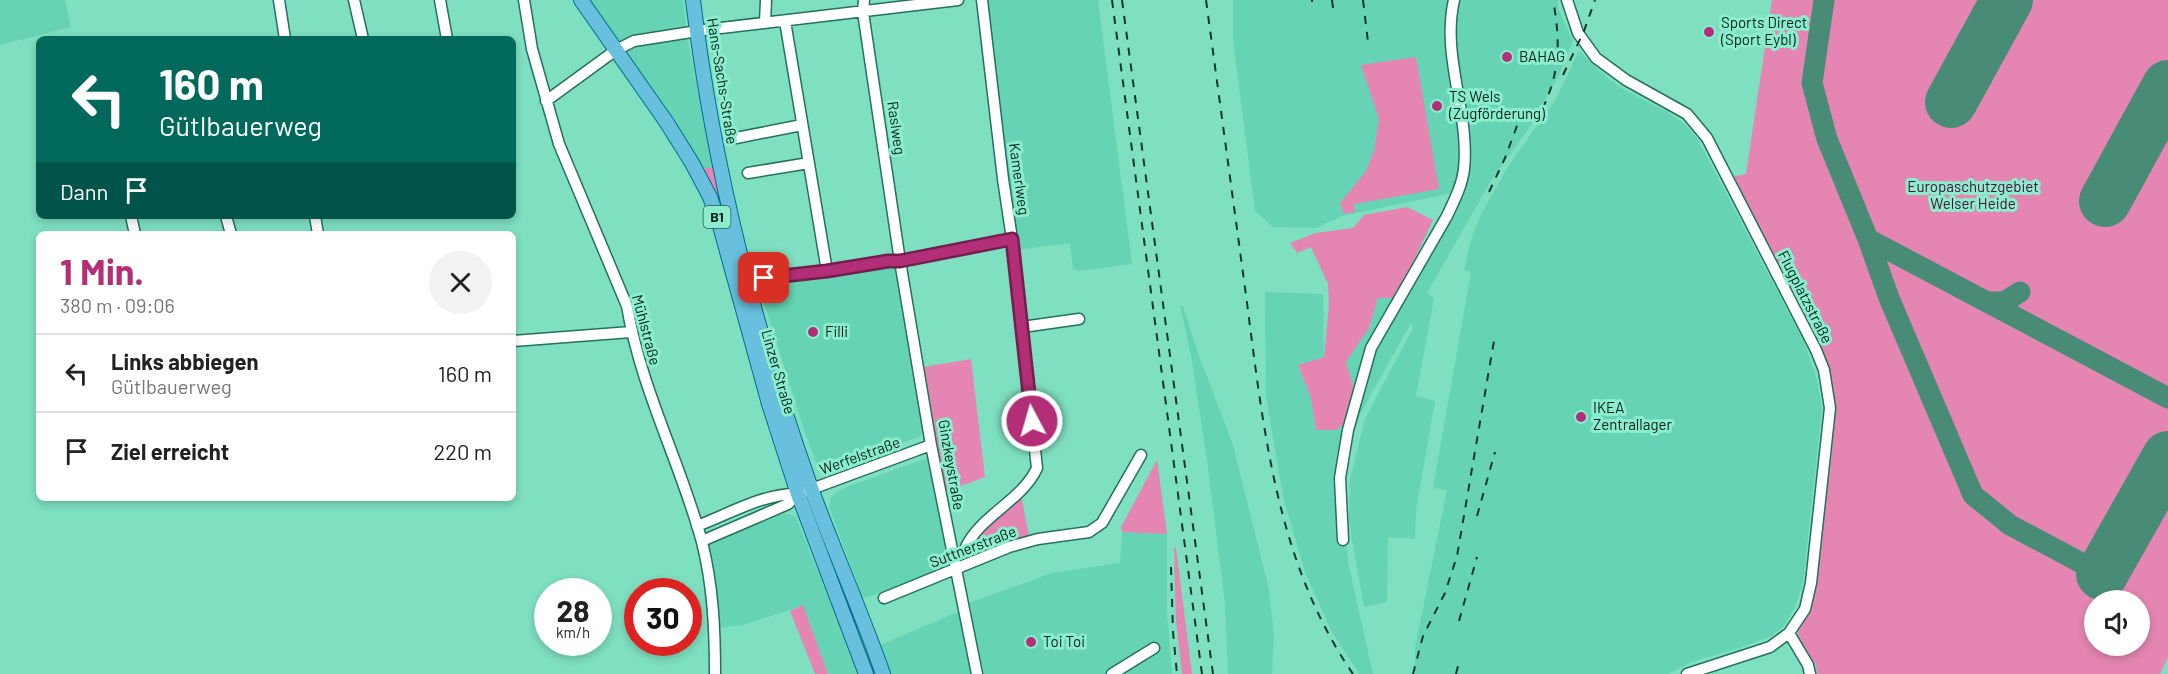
<!DOCTYPE html>
<html lang="de">
<meta charset="utf-8">
<style>
:root{--surface:#fff;--page:#f2f2f2;--text:#222;--muted:#767676;--line:#e0e0e0;--accent:#b22e76}
body{margin:0;font-family:Barlow,sans-serif;background:var(--page);color:var(--text);height:100vh;display:flex;flex-direction:column;font-size:22px;white-space:nowrap}
*{box-sizing:border-box;margin:0}
p{font-size:20px;color:var(--muted)}
.icon{flex:none;width:33px;height:33px;fill:none;stroke:currentColor;stroke-width:2;stroke-linecap:round;stroke-linejoin:round}
.map{position:relative;flex:1;overflow:hidden}
.panel{position:absolute;left:36px;top:231px;width:480px;height:270px;display:flex;flex-direction:column;background:var(--surface);border-radius:9px;box-shadow:0 3px 9px #0003}
.panel>*{flex:none}
.guide{position:absolute;left:36px;top:36px;width:480px;height:183px;border-radius:9px;box-shadow:0 3px 9px #0003;background:#00695c;color:#fff;overflow:hidden}
.buttons{position:absolute;left:2084px;top:590px;display:grid;gap:12px}
.buttons a{display:grid;place-items:center;width:66px;height:66px;border-radius:50%;background:var(--surface);box-shadow:0 3px 9px #0003;font-size:30px}
.speed{position:absolute;left:534px;top:578px;display:flex;gap:12px;font-size:30px;font-weight:700;text-align:center}
.speed>*{display:grid;place-content:center;width:78px;height:78px;border-radius:50%;background:var(--surface);box-shadow:0 3px 9px #0003;line-height:1}
.speed small{font-size:15px;font-weight:400}
.speed .limit{border:9px solid #d22;background:#fff;color:#111}
.pin{position:absolute;display:grid;place-items:center;width:51px;height:51px;color:#fff;margin:-26px;border-radius:12px;box-shadow:0 3px 9px #0006}
.me{position:absolute;width:66px;margin:-33px;rotate:354deg;stroke-linejoin:round;filter:drop-shadow(0 0 4px #0008)}
.turn{display:flex;align-items:center;gap:21px;height:126px;padding:0 24px;font-size:27px}
.turn .icon{width:78px;height:78px;stroke-width:2.5}
.turn b{display:block;font-size:42px;line-height:51px}
.then{display:flex;align-items:center;height:57px;padding:0 24px;background:#0003;gap:12px;font-size:22px}
.round{display:grid;place-items:center;flex:none;width:63px;height:63px;border-radius:32px;background:var(--page)}
.summary{display:flex;align-items:center;justify-content:space-between;height:102px;padding:0 24px}
h1{font-size:36px;font-weight:700;line-height:45px;color:var(--accent)}
ul{padding:0;list-style:none}
li{display:flex;align-items:center;gap:18px;height:78px;padding:0 24px;border-top:2px solid var(--line)}
li div{flex:1}
li b{display:block;font-size:22px}
li em{font-style:normal}
.map>svg:first-child{display:block}
.built{fill:#66d4b4}
.green{fill:#e486b1;fill-rule:evenodd}
.lines{fill:none;stroke-linecap:round;stroke-linejoin:round}
.taxiway{stroke:#488c77;stroke-width:21}
.runway{stroke:#488c77;stroke-width:52}
.minor-casing{stroke:#24715d;stroke-width:13}
.major-casing{stroke:#036c8b;stroke-width:16}
.minor{stroke:#fff;stroke-width:10}
.major{stroke:#68bfde;stroke-width:14}
.rail{stroke:#11382d;stroke-width:2;stroke-dasharray:8 8;stroke-linecap:butt}
.route-casing{stroke:#741e4d;stroke-width:15}
.route{stroke:#b22e76;stroke-width:10}
.poi-dot{fill:#b22e76;stroke:#8becce;stroke-width:2}
.labels{text-anchor:middle;stroke-width:6;stroke-linejoin:round;paint-order:stroke}
.shield{fill:#8becce;stroke:#2b5e4f;stroke-width:1.5}
.shield-label{font-size:14px;font-weight:bold;fill:#022119}
.poi-label{font-size:15px;fill:#022119;stroke:#8becce;text-anchor:start}
.street-label{font-size:15px;fill:#022119;stroke:#8becce}
.park-label{font-size:15px;fill:#4c0d30;stroke:#8becce}
</style>
<div class="map">
<svg width="2168" height="674" viewBox="0 0 2168 674">
<rect width="100%" height="100%" fill="#7edfc1"/>
<path class="built" d="M0 0H65L71 27 0 45Z
M589 0H683L688 42 713 167 702 169 664 105Z
M985 0H1098L1132 264 1079 271 1073 269 1070 243 1017 250Z
M1233 0H1558V8L1573 41 1559 75 1529 128 1492 179 1427 293 1434 298 1416 396 1435 401 1416 510 1415 539 1388 537 1387 602 1364 607 1349 522 1350 480 1365 419 1413 328 1411 323 1360 414 1345 465 1341 506 1349 567 1373 674H1360L1333 634 1305 572 1283 496 1266 396 1265 292 1323 294 1324 357 1298 365 1311 398 1316 429 1356 396 1346 362 1369 328 1378 298H1396L1457 192 1342 216 1316 228 1273 227 1255 211 1233 40Z
M1579 51 1605 76 1623 89 1667 112 1686 125 1698 140 1804 342 1816 376 1822 408 1803 584 1795 607 1783 627 1771 636 1743 647 1692 662 1668 674H1415V648L1447 490 1433 488 1471 272 1464 270 1472 236 1481 214 1509 165 1556 99Z
M897 256 916 389 924 432 918 437 825 472 818 467 804 430 755 273 766 275Z
M1180 306H1183L1198 353 1232 442 1247 501 1269 590 1274 635 1272 674H1228L1225 604 1208 467 1191 355Z
M927 458 950 566 895 590 861 598 858 585 829 507 831 497 841 489Z
M782 514H790L796 518 860 674H828L803 606 743 625 720 628 715 580 706 545Z
M1122 532 1167 534V612L1172 674H983L969 603 1052 573 1120 563Z
M960 611 972 674H887L878 646Z"/>
<path class="green" d="M1772 0H2168V657L2160 674H1817L1816 665 1797 639C1798 627 1809 610 1814 597L1832 451 1835 402 1827 363 1801 308 1731 177 1746 174ZM2094 600H2139V645H2094Z
M1416 57 1439 189 1354 204 1355 212 1344 214 1340 203 1366 171 1374 151 1379 119 1361 65Z
M713 167 742 276 702 169Z
M1407 207 1433 220 1396 298H1378L1369 328 1346 362 1356 396 1347 422 1336 430H1316L1311 398 1298 365 1324 357 1329 305 1328 284 1311 247 1297 253 1290 243 1316 233 1353 228 1364 215Z
M971 359 985 477 945 492 924 367Z
M1157 460 1167 534 1122 532 1121 527Z
M1021 495 1029 536 980 555 974 538Z
M1174 548H1176L1192 674H1182L1176 620Z
M803 605 828 674H815L790 611Z"/>
<g class="lines">
<path class="taxiway" d="M1824 0 1812 83 1827 139 1868 239 2168 398
M1868 239 1889 298 1973 495 2010 525 2102 574
M1990 302H2004L2020 292"/>
<path class="runway" d="M1951 102 2007 0
M2105 201 2168 86
M2102 574 2168 457"/>
<defs>
<path id="minor" d="M279 0 285 39
M354 0 363 39
M440 0 447 39
M524 0 532 49 559 144 627 306C641 390 680 461 702 542 713 586 715 629 715 674
M864 0 863 12 900 261 931 445 977 674
M1567 0 1578 33 1596 58 1626 80 1687 114 1707 138 1816 350 1824 370 1830 408 1811 583 1805 609 1789 633 1770 647 1687 674
M785 21 827 271
M765 23 766 0
M546 101 616 50 634 41 704 30 958 0
M736 138 802 125
M748 173 809 163
M131 216 135 234
M226 216 231 234
M315 216 318 234
M764 278 827 271 888 261H900L1012 239
M1022 327 1079 319
M513 341 631 332
M697 526C729 514 764 493 798 494L931 445
M1343 540 1340 478 1348 430 1371 348 1447 216C1454 201 1462 186 1464 169 1470 113 1441 56 1454 0
M702 541 788 504 798 494
M965 549C979 516 1022 501 1037 468L1012 239 1003 179 982 0
M884 598 1009 547 1038 539 1089 532 1102 523 1141 455
M1789 633 1808 665 1810 674
M1112 674 1154 648"/>
<path id="major" d="M581 0 667 123 692 163 710 197 720 226 769 404 798 494 866 674
M693 0C713 166 755 331 811 488 834 551 861 611 883 674"/>
</defs>
<use href="#minor" class="minor-casing"/>
<use href="#major" class="major-casing"/>
<use href="#minor" class="minor"/>
<use href="#major" class="major"/>
<path class="rail" d="M1112 0 1202 674
M1122 0 1213 674
M1206 0C1219 96 1232 192 1245 288 1263 422 1274 559 1353 674
M1312 0V2
M1332 0 1333 8
M1363 0 1368 42
M1563 75 1584 31 1595 0
M1535 123C1559 81 1562 48 1553 0
M1489 192 1505 158 1521 115
M1477 516 1495 452
M1171 567 1173 632 1177 674
M1459 621 1477 557
M1413 674 1423 636 1445 593 1457 556 1495 335
M1456 674 1459 662"/>
</g>
<g class="lines">
<defs>
<path id="route" d="M764 278 827 271 888 261H900L1012 239 1032 421"/>
</defs>
<use href="#route" class="route-casing"/>
<use href="#route" class="route"/>
</g>
<g class="poi-dot">
<circle cx="1709" cy="32" r="6"/>
<circle cx="1507" cy="57" r="6"/>
<circle cx="1437" cy="106" r="6"/>
<circle cx="813" cy="332" r="6"/>
<circle cx="1581" cy="417" r="6"/>
<circle cx="1031" cy="642" r="6"/>
</g>
<g class="labels">
<rect class="shield" x="703.5" y="206" width="27" height="22" rx="4.5"/>
<g class="shield-label">
<text x="717" y="222">B1</text>
</g>
<g class="poi-label">
<text x="1721" y="28">Sports Direct<tspan x="1721" dy="17">(Sport Eybl)</tspan></text>
<text x="1519" y="62">BAHAG</text>
<text x="1449" y="102">TS Wels<tspan x="1449" dy="17">(Zugförderung)</tspan></text>
<text x="825" y="337">Filli</text>
<text x="1593" y="413">IKEA<tspan x="1593" dy="17">Zentrallager</tspan></text>
<text x="1043" y="647">Toi Toi</text>
</g>
<g class="street-label">
<text transform="translate(722 81) rotate(81)" y="5">Hans-Sachs-Straße</text>
<text transform="translate(896 128) rotate(82)" y="5">Raslweg</text>
<text transform="translate(1019 179) rotate(82)" y="5">Kamerlweg</text>
<text transform="translate(1805 297) rotate(63)" y="5">Flugplatzstraße</text>
<text transform="translate(646 330) rotate(75)" y="5">Mühlstraße</text>
<text transform="translate(778 372) rotate(74)" y="5">Linzer Straße</text>
<text transform="translate(860 456) rotate(-20)" y="5">Werfelstraße</text>
<text transform="translate(951 465) rotate(80)" y="5">Ginzkeystraße</text>
<text transform="translate(973 547) rotate(-21)" y="5">Suttnerstraße</text>
</g>
<g class="park-label">
<text x="1973" y="192">Europaschutzgebiet<tspan x="1973" dy="17">Welser Heide</tspan></text>
</g>
</g>
</svg>
<div class="buttons">
<a><svg class="icon" aria-label="sound" viewBox="0 0 24 24"><path d="M4 9h4l5-4v14l-5-4H4zM17 9q2 3 0 6"/></svg></a>
</div>
<div class="speed"><div>28<small>km/h</small></div><div class="limit">30</div></div>
<div class="pin" style="left:764px;top:278px;background:#d93025"><svg class="icon" aria-label="arrive" viewBox="0 0 24 24"><path d="M6 21V4h12l-3 4 3 4H6"/></svg></div>
<svg class="me" style="left:1032px;top:421px" viewBox="-20 -20 40 40"><circle r="17" fill="#b22e76" stroke="#fff" stroke-width="3"/><path d="M0-11L8 9 0 5-8 9z" fill="#fff"/></svg>
<div class="guide">
<div class="turn"><svg class="icon" aria-label="left" viewBox="0 0 24 24"><path d="M17 20v-9H6M10 6l-5 5 5 5"/></svg><div><b>160 m</b>Gütlbauerweg</div></div>
<div class="then">Dann<svg class="icon" aria-label="arrive" viewBox="0 0 24 24"><path d="M6 21V4h12l-3 4 3 4H6"/></svg></div>
</div>
<section class="panel">
<div class="summary"><div><h1>1 Min.</h1><p>380 m · 09:06</p></div><a class="round"><svg class="icon" aria-label="close" viewBox="0 0 24 24"><path d="M6 6l12 12M18 6L6 18"/></svg></a></div>
<ul>
<li><svg class="icon" aria-label="left" viewBox="0 0 24 24"><path d="M17 20v-9H6M10 6l-5 5 5 5"/></svg><div><b>Links abbiegen</b><p>Gütlbauerweg</p></div><em>160 m</em></li>
<li><svg class="icon" aria-label="arrive" viewBox="0 0 24 24"><path d="M6 21V4h12l-3 4 3 4H6"/></svg><div><b>Ziel erreicht</b></div><em>220 m</em></li>
</ul>
</section>
</div>
